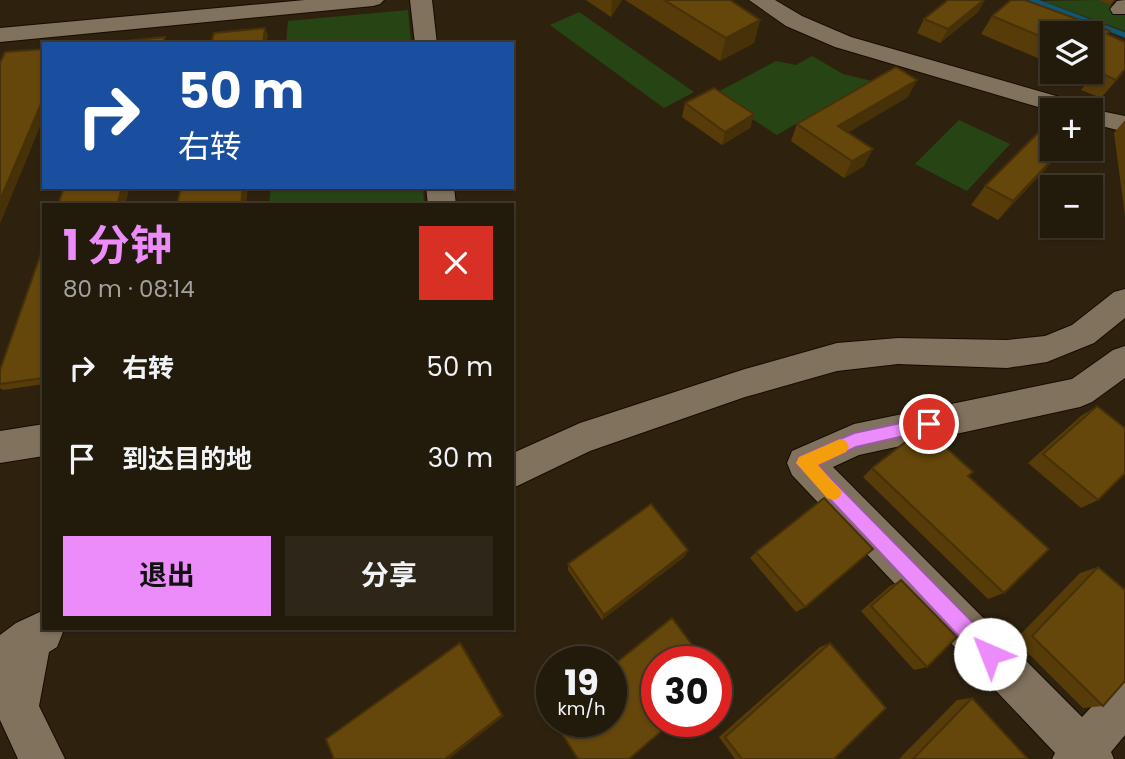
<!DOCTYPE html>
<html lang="zh">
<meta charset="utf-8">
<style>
:root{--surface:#221a0b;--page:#2e2719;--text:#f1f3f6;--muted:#a2a19d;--line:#3f382c;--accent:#ec8cfb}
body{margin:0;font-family:Poppins,"Noto Sans SC",sans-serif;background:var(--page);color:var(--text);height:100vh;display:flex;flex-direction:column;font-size:26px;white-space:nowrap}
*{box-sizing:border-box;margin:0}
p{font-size:23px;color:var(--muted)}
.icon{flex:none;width:38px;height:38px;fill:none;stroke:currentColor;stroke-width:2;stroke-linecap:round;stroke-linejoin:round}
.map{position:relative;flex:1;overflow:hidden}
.panel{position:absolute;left:42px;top:203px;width:472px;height:427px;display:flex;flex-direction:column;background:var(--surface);border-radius:0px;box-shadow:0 2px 5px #0004,0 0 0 2px var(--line)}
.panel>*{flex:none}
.hud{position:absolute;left:42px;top:42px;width:472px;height:147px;border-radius:0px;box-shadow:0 2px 5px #0004,0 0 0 2px var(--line);background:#1a4fa0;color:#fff;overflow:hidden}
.tools{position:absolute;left:1040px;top:21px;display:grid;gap:14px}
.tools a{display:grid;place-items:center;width:63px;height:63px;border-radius:0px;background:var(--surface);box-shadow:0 2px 5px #0004,0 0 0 2px var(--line);font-size:35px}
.speed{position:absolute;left:536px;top:646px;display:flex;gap:14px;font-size:35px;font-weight:700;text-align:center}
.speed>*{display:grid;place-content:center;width:91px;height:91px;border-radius:50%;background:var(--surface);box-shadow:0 2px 5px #0004,0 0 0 2px var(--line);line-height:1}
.speed small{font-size:18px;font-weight:400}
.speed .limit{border:10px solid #d22;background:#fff;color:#111}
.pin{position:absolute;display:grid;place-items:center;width:60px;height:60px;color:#fff;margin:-30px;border:4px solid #fff;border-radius:50%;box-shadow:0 2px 7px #0007}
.me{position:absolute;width:77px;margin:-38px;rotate:316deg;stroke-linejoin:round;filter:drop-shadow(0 0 5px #0008)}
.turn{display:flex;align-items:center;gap:24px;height:147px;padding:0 21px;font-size:32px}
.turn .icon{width:91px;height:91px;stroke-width:2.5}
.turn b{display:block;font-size:49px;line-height:60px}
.round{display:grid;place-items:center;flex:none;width:74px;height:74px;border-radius:0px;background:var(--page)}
.summary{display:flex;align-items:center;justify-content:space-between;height:119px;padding:0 21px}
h1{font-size:42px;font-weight:700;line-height:52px;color:var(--accent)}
.primary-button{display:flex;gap:14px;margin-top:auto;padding:14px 21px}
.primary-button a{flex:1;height:80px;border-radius:0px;background:var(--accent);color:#111;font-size:28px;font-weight:700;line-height:80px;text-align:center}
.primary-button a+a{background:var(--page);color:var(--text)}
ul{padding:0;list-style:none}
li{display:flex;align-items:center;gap:21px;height:91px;padding:0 21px}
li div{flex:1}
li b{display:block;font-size:26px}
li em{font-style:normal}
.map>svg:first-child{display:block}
.green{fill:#274514}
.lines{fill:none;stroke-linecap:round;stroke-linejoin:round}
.stream{stroke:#105775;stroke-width:5}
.minor-casing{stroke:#160b00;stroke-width:2}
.minor{fill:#80725c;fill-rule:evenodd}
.wall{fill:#573c09}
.shaded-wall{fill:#473108}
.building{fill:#65460b;stroke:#473108;stroke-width:2}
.route{fill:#ec8cfb;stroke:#995ba3;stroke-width:2}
.slow{fill:#f59e0b}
</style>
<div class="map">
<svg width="1125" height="759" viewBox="0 0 1125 759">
<rect width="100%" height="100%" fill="#2e220f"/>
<path class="green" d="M1099 0 1125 11V31L1042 1Z
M408 10 411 44H286L288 21Z
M579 12 694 92 664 108 550 25Z
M812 56 843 74 888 85 811 129 799 122 777 135 714 94 776 61 796 65Z
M959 120 1010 144 967 191 915 164Z
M271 187H423L424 205H269Z"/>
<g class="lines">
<path class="stream" d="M1032 0 1125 35"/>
<defs>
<path id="minor" d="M305 0H384L380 4 373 6 0 42V28Z
M410 0H432L437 44H415Z
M749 0H775L802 16 851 37 1084 104 1086 108 1125 116V132L1090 123V110L1052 111 835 47 786 26Z
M1125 0V14H1113L1110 9 1117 1Z
M426 187H454L456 205H428Z
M1125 289V318L1094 343 1047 362 1007 368 898 364 837 371 745 397 590 451 513 488V453L580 423 745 369 837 343 898 338 1007 340 1045 336 1072 325 1114 292Z
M1125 346V378L1092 402 1080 407 859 455 833 467 1082 717 1110 687 1125 680V735L1111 752 1114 759H1052L1055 753 792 475 787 463 792 451 854 424 1072 379 1113 350Z
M44 424V456L0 463V431Z
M42 611 44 628H61L63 632 57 647 49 652 39 706 65 759H18L0 720V635L16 623Z"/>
</defs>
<use href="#minor" class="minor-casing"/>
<use href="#minor" class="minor"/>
</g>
<path class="wall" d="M586 0H622L611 17Z
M625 0H730L760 20 754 43 720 61Z
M1099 0H1115L1110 5Z
M978 12 940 43 917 33 924 19Z
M992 16 1108 35 1125 42V70L1101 98 1081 90 1089 80 1069 72H1090V33H1052V64L981 34Z
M908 97 848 132 864 166 844 178 791 141 797 124Z
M685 103 754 114 750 128 722 145 682 117Z
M1125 120V216L1114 133Z
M1052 149H1064L998 220 971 205 985 186Z
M44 245V384L3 390 0 388V370Z
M1097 406 1098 500 1081 508 1028 463 1081 416Z
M872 468 968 476 1004 593 988 599 863 477Z
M688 550 684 557 602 620 568 570V564Z
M756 552 805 607 796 612 750 558Z
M1098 567 1103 706 1083 708 1015 640 1080 573Z
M901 580 927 667 914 670 861 611 890 586Z
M830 643 834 759H735L719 737 820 647Z
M972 698 1028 759H899L957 700Z"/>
<path class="shaded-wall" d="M612 0H622L611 17Z
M984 0H985L978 12 940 43 948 29Z
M760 20 754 43 720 61 726 38Z
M265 28 268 35 267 44H263Z
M917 80 908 97 831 143 838 126Z
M44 97V117L0 224V200Z
M754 114 750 128 722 145 725 132Z
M873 149 864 166 844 178 852 161Z
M1062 149H1064L998 220 1013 201Z
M122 187H130L125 205H117Z
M243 187H248L246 205H241Z
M688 550 684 557 602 620 604 615Z
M460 643 464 647 504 716 449 759H445Z"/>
<path class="building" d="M664 0H730L760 20 726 38Z
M948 0H984L948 29 924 19Z
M1011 0H1025L1110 31 1107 34 1125 42V69L1116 80 1096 71 1104 62 1090 56V33H1052V41L992 16Z
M265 28 263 44H211L214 33Z
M165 37 163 44H114L115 42Z
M44 49V97L0 200V63L5 52Z
M896 67 917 80 838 126 873 149 852 161 797 124Z
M714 88 754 114 725 132 685 103Z
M1049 122 1052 123V149H1062L1013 201 985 186Z
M64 187H122L117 205H58Z
M181 187H243L241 205H177Z
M44 245V378L0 384V370Z
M1097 406 1125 428V473L1098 500 1043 454Z
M932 435 973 472 968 476 1049 549 1004 593 872 468 908 440Z
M824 498 873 549 805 607 756 552Z
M651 504 688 550 604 615 568 564Z
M1098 567 1125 590V681L1103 706 1032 636Z
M901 580 957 637 927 667 871 606Z
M672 618 705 662H656V721H673L629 759H578L554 721H611V667Z
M460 643 502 715 445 759H334L326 739Z
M830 643 886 708 834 759H742L725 737Z
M972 698 1028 759H913Z"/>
<path class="route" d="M929 417 935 419 938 424 935 429 856 447 818 465 997 647 1000 654 997 662 990 665 983 662 796 463 799 457 854 433Z"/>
<path class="slow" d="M840 439 846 441 849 447 846 452 818 465 842 492 839 498 833 500 827 498 796 463 799 457Z"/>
</svg>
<div class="tools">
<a><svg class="icon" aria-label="layers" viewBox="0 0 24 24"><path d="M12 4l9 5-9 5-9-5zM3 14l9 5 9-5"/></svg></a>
<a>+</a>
<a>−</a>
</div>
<div class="speed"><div>19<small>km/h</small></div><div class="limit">30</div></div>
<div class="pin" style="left:929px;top:424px;background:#d93025"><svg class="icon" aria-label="arrive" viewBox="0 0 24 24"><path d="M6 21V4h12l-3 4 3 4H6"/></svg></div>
<svg class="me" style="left:990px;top:654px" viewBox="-20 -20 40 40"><circle r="19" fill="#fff"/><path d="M0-13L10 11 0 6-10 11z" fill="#ec8cfb"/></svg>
<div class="hud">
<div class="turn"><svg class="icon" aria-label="right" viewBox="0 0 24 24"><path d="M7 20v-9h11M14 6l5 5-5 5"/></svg><div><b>50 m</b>右转</div></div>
</div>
<section class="panel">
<div class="summary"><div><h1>1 分钟</h1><p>80 m · 08:14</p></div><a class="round" style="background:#d93025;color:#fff"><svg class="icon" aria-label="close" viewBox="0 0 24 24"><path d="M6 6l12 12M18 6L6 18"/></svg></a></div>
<ul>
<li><svg class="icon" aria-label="right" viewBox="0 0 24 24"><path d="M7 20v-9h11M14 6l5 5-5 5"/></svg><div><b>右转</b></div><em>50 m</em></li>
<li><svg class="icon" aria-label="arrive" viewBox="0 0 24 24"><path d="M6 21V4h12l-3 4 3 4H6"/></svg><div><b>到达目的地</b></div><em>30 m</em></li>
</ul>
<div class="primary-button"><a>退出</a><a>分享</a></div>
</section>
</div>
